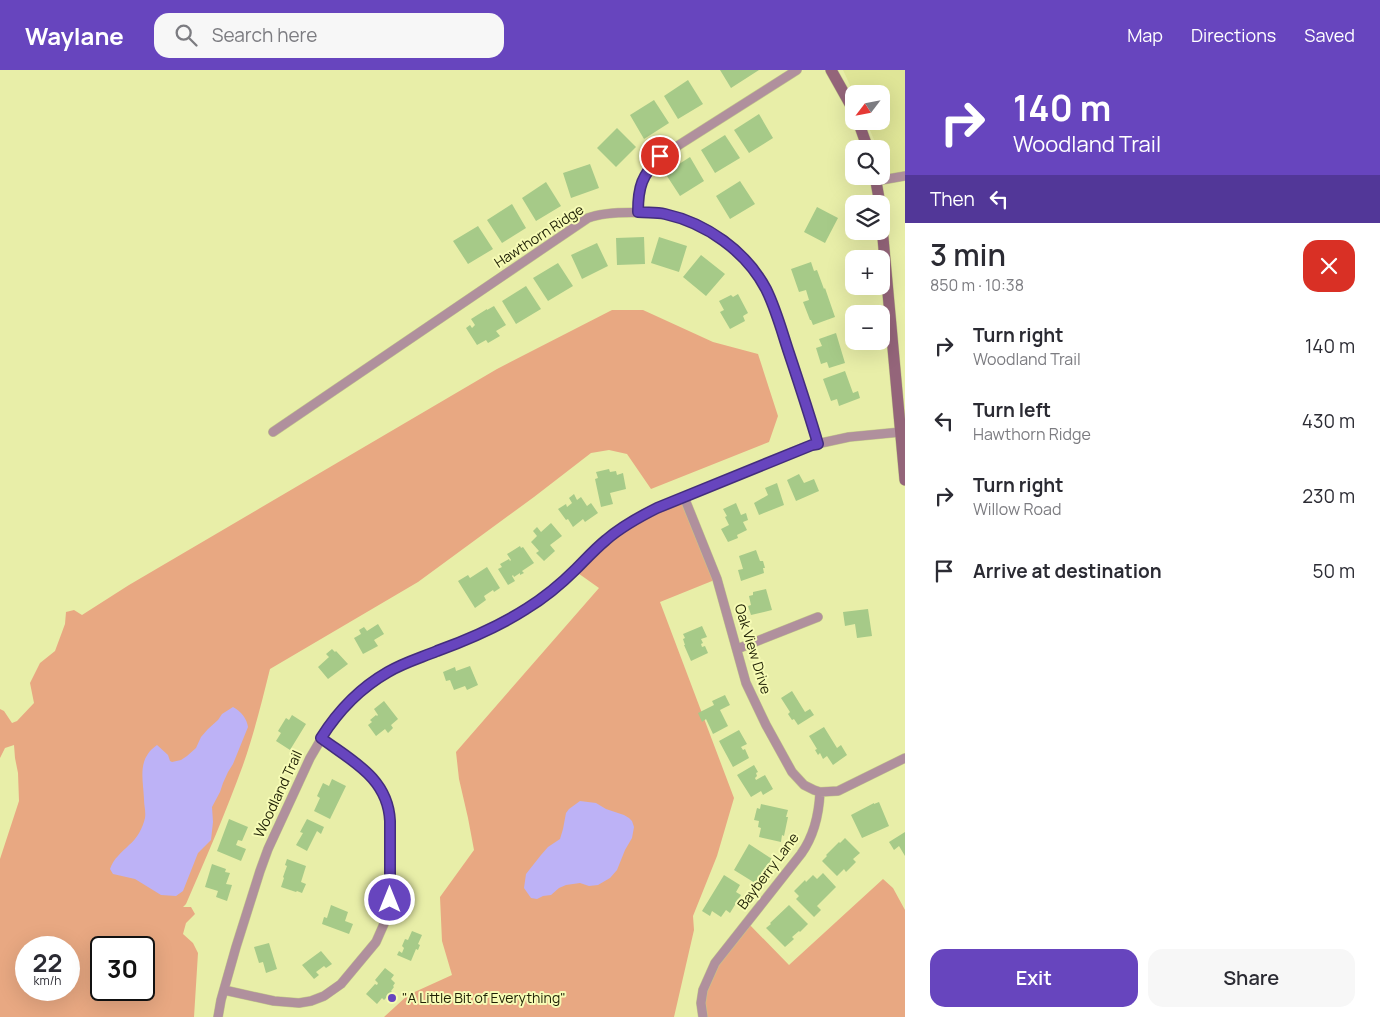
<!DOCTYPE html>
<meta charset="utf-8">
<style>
:root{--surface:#fff;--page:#f7f7f7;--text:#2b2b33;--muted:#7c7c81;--accent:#6745be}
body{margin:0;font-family:Manrope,sans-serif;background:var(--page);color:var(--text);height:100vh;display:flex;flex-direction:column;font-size:19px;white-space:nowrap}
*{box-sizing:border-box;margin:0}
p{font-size:16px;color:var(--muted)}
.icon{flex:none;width:28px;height:28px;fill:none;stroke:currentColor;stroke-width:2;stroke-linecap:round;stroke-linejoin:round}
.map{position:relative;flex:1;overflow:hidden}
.panel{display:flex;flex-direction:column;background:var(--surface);width:475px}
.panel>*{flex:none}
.top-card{background:#6745be;color:#fff;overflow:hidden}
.needle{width:32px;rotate:238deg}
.buttons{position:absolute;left:845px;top:15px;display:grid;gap:10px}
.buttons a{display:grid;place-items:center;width:45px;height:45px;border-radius:10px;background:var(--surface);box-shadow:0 5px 20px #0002;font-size:25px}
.speed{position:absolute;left:15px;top:866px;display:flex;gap:10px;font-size:25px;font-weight:700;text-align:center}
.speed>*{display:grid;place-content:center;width:65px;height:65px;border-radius:50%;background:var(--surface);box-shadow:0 5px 20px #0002;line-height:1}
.speed small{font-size:12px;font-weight:400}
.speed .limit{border:2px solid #111;border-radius:8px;background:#fff;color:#111}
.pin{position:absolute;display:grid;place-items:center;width:42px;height:42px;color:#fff;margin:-21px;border:2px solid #fff;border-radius:50%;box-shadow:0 1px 5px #0007}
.me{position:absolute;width:55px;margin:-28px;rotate:0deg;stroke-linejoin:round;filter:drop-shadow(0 0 4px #0008)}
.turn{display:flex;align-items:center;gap:18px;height:105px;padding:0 25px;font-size:22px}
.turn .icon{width:65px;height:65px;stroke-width:2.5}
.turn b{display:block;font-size:35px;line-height:42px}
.then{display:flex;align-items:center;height:48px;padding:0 25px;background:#0003;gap:10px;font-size:19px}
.round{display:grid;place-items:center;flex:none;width:52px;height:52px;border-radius:15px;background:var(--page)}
.headline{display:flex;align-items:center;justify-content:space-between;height:85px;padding:0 25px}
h1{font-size:30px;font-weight:600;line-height:38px}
.cta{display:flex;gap:10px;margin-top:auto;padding:10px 25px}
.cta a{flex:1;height:58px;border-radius:15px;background:var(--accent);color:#fff;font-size:20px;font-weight:600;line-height:58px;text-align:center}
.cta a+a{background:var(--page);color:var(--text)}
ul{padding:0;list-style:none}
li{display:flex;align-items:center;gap:15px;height:75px;padding:0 25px}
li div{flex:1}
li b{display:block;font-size:19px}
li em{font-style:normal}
header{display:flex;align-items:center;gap:30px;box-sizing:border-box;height:70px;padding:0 25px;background:var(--accent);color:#fff}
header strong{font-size:24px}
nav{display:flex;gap:28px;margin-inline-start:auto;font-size:18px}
.search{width:350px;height:45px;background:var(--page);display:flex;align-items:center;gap:12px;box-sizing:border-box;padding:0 18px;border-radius:15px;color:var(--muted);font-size:19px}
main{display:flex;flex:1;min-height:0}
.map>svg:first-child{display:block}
.built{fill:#dfe597}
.green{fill:#e8a882;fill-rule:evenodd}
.water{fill:#bdb2f6}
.building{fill:#a6ca88}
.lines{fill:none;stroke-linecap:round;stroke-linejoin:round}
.minor-casing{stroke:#c4c98b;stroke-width:10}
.secondary-casing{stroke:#c4c98b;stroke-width:12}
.minor{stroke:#b0909d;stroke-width:9}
.secondary{stroke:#94657a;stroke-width:11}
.route-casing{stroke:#432d7c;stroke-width:12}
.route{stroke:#6745be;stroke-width:9}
.poi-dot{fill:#6745be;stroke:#f6fbb5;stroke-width:2}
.labels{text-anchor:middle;stroke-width:4;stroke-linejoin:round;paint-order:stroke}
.street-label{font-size:14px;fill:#1f2105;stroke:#f6fbb5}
.poi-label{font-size:14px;fill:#1f2105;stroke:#f6fbb5;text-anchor:start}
</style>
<header>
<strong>Waylane</strong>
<div class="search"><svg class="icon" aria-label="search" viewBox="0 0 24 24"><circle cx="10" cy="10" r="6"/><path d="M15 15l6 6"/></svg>Search here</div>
<nav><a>Map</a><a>Directions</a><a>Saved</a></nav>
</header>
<main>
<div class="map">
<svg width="905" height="947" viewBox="0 0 905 947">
<rect width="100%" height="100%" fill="#e8eea8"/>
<path class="built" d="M843 0H905V106L884 110 881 98V79H877L875 72 866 51H881V24H854Z"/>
<path class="green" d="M612 240H643L713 272 758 284 778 346 769 372 651 419 627 384 609 380 591 383 534 427 418 512 270 599C262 631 254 664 243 695 226 742 206 788 186 834L183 837H191L195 844 186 853 183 864 193 873 198 883 194 947H0V789L19 731 18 703 15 688 14 675 5 678 0 688V639L4 641 12 653 17 651 34 633 30 613 40 593 55 581 65 554 66 542 74 540 82 545 129 515 497 299ZM26 878H69V920H26ZM101 878H144V920H101Z
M684 427 717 509 660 532 734 728 717 786 693 846 694 860 674 947H384L408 925 452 905 442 871 440 827 474 780 468 748 459 709 456 682 599 518 575 501 607 469Z
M883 809 893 818 905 840V947H703V920L715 893 747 852 789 895Z"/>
<path class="water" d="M233 637C241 641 247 649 248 657L233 694 228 702 223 713 220 722 212 737 213 752 211 770 198 783 183 821 176 826 161 825 135 809 113 804 110 799C113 789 122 782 129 775 137 769 143 757 145 748 146 741 144 736 144 729 143 708 137 689 157 675L168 685 170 691 172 692 181 690 187 686 196 678 201 667 208 659 218 650 222 644Z
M580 731 596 733 606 739 624 745 629 748 632 751 634 757 632 768 625 780 617 800 610 808 598 815 589 816 580 813 566 815 559 818 551 825 543 826 537 829 531 828 524 818 526 804 541 785 548 777 560 769 563 759 566 743 569 739Z"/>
<path class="building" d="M720 0H759L731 18Z
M688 10 703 34 678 49 664 26Z
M654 30 669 53 644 69 630 45Z
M759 44 773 68 749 83 734 60Z
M617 58 636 77 616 97 597 78Z
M725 65 740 88 715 103 701 80Z
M690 87 704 111 680 126 665 103Z
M590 94 599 118 571 128 563 103Z
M740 111 755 134 730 149 716 126Z
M546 112 561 136 536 151 522 128Z
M512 134 526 158 502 173 487 150Z
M817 137 838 148 825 173 804 162Z
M478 156 493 179 468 194 453 171Z
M644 167 645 194 617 195 616 168Z
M659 167 687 176 679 202 651 193Z
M597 173 608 196 582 209 571 185Z
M701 185 725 204 706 226 683 207Z
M811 192 814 201 817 200 824 219 825 218 835 247 813 255 811 250H810L803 232 809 230 806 220 799 222 791 199Z
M558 193 573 216 548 231 533 208Z
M526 216 541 239 516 254 502 231Z
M738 224 748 243 743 246 745 251 730 259 720 242 724 240 719 231 731 225 733 227Z
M494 236 506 255 496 261 500 266 488 273 486 270 477 275 466 258 470 255 472 258 475 255 471 249 487 239V240Z
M836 263 845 293 829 298 827 292 821 294 816 278 822 276 819 269Z
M845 301 853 323 858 321 860 328 839 336 837 329 831 331 823 309Z
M609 399 610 402 616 401 617 405 623 403 626 419 610 423 613 434 601 437 595 409 598 408 596 402Z
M799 404 804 413 814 409 819 421 796 431 787 410Z
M777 413 784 435 759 445 754 433 768 425 765 418Z
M574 424 577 430 581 427 587 436 591 433 598 443 585 452 583 449 573 457 568 449 566 450 558 439 566 434 567 437 572 433 569 428Z
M736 433 741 445 746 443 748 450 743 452 747 460 737 465 738 468 728 472 721 459 729 455 725 447 727 446 723 439Z
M551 453 562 466 550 475 555 481 544 491 536 483 539 481 531 472 537 466 533 461 537 457 541 462Z
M520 476 521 478 523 477 534 493 522 501 524 503 520 505V503L514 507 513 505 512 506 515 511 508 515 498 499 502 497 500 494 509 489 510 491 511 490 507 484Z
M756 480 760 491H763L765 498H763L764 503 741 511 738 500 743 499 739 486Z
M487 497 500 518 494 522 493 520 484 526 486 530 475 538 458 511 468 505 470 508Z
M766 519 772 540 751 545 748 536 751 535 749 526 753 525V522Z
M868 539 872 566 857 568 855 554 845 556 843 542Z
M378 554 384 564 374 570 378 576 363 584 354 568 361 564 359 560 364 557 367 561Z
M702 556 707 567 701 569 703 573 701 574 702 577 705 576 708 583 691 591 684 575H685L683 569 685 568 683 564Z
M332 579 335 582 336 581 348 594 328 609 318 597 329 587 326 584Z
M470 596 478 615 467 620 465 616 454 620 450 610 446 611 443 602 455 597 456 601Z
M792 621 805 642 810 639 814 645 798 655 794 649 792 650 788 644 790 642 781 628Z
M725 625 730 635 720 640 728 656 713 664 706 649 702 652 698 643 714 635 712 631Z
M384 631 398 649 391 655 393 658 388 663 385 659 376 666 368 655 372 652 370 650 376 645 377 646 378 645 374 639Z
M292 645 306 654 290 680 276 671 281 663 278 661 286 648 289 650Z
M824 657 837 678 841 675 847 685 833 695 827 686 823 689 820 683 818 685 815 680 817 679 809 666Z
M739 660 747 674 741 677 743 680 745 679 749 688 733 697 719 671Z
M754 695 758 702 756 703 757 706 755 708 756 710 765 705 773 719 763 725 761 721 751 727 737 705Z
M332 709 346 716 330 749 314 741 320 728 317 726 323 713 329 716Z
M879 732 889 756 862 768 851 745 874 733V734Z
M761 734 788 740 786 747H788L784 766 782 765 781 772 759 767 761 758 758 757 759 751 754 750 757 738 760 739Z
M229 749 248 757 242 771 238 770 236 775 246 779 241 791 217 781Z
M307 749 324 757 321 764 317 761 307 781 296 775 303 763 300 762Z
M905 762V786L899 776 894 780 889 772Z
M845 768 860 783 853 789 856 792 846 802 844 799 837 806 822 791 827 786 826 785 839 772 840 773Z
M749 774 772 789 769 793 771 794 761 811 758 809 755 813 734 800Z
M287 789 306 796 301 812 306 814 302 823 297 821 296 822 281 817 284 808 283 807 287 796 285 795Z
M212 794 226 799 225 802 230 803 226 814 232 815 227 831 216 827 218 821 205 817Z
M823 803 836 817 817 836 821 840 814 847 796 829 799 826 794 821 805 810 806 812 813 805 817 809Z
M724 805 740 815 736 822 741 825 730 843 726 840 721 847 712 841 710 846 702 841Z
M331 835 348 842 345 851 353 854 349 864 322 854 324 847 327 848Z
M789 835 808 854 800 862 799 861 792 867 794 869 785 877 766 858 771 854 770 853Z
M412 861 422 865 418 874 420 875 418 880 416 879 411 891 397 885 399 881 402 883 404 878 402 876 405 869 408 870Z
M269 873 277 899 266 903 263 892 259 893 254 877Z
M321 881 332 894 326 898 324 896 316 902 319 905 314 909 302 895Z
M385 898 394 905 391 909 395 913 393 916 394 917 391 921 395 925 390 931 386 928 384 930 382 928 377 934 366 924 375 914 377 915 378 913 375 910Z"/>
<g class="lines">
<defs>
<path id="minor" d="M876 111 905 106
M638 142C638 116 642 105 660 87L797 0
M273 362 588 148C606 141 633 142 652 143 694 145 737 173 760 208 773 228 779 253 786 276 797 308 808 341 819 374
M684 427 717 509 746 613 766 655 792 702 804 715 814 720 820 722 838 721 905 688
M737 579 818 547
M224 920 274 931 299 933 311 931 324 926 341 914 376 872 387 847 390 829V751C388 708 352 691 321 668
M218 947 221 930 236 877 260 801 268 779 310 688 327 659 342 640 359 623 386 603 403 594 462 571 487 560 525 540 551 521 575 501 596 479 619 460 644 444 657 438 812 375 849 367 901 362
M703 947 701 933 703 920 715 893 801 784C814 766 819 744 820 722"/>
<path id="secondary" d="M831 0 854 41
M858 51 868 79
M875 106 880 134
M881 146 905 410"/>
</defs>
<use href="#minor" class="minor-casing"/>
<use href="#secondary" class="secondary-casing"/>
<use href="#minor" class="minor"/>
<use href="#secondary" class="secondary"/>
</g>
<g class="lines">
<defs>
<path id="route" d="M390 830V751C388 708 352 691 321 668 338 641 360 618 388 602 403 593 420 588 437 581 467 570 498 557 526 539 544 528 561 514 576 499 586 489 595 479 606 470 621 457 639 447 657 438L812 375 818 374C809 343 799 313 789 283 782 262 776 239 766 219 746 181 706 153 665 144 656 142 647 143 638 142 638 116 642 106 660 86"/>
</defs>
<use href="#route" class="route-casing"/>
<use href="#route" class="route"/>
</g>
<circle class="poi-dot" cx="392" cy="928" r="5"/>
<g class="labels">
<g class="street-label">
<text transform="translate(539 166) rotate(-33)" y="5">Hawthorn Ridge</text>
<text transform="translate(753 579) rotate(73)" y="5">Oak View Drive</text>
<text transform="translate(278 724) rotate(-65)" y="5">Woodland Trail</text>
<text transform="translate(768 801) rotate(-53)" y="5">Bayberry Lane</text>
</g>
<g class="poi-label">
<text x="402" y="933">"A Little Bit of Everything"</text>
</g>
</g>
</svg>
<div class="buttons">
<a><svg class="needle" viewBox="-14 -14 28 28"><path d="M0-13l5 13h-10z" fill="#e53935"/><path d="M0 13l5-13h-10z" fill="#7c7c81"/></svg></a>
<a><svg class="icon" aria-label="search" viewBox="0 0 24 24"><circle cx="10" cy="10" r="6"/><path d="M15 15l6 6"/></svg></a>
<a><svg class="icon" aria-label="layers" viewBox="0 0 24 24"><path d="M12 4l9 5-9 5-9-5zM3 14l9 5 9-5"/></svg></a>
<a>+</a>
<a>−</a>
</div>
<div class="speed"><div>22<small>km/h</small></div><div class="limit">30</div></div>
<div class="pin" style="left:660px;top:86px;background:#d93025"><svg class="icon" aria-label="arrive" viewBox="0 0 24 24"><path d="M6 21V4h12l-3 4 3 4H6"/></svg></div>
<svg class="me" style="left:390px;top:830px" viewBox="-20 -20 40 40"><circle r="17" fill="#6745be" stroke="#fff" stroke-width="3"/><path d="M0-11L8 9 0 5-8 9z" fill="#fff"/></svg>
</div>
<section class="panel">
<div class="top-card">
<div class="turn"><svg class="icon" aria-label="right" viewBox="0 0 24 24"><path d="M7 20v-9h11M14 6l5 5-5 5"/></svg><div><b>140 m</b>Woodland Trail</div></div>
<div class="then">Then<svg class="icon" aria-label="left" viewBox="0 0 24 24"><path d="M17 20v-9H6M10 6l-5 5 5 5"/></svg></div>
</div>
<div class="headline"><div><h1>3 min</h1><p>850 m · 10:38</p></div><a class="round" style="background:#d93025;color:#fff"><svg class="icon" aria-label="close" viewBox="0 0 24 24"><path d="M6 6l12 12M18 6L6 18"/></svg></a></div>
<ul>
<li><svg class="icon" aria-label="right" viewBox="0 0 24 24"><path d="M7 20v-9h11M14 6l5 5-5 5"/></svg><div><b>Turn right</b><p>Woodland Trail</p></div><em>140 m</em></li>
<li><svg class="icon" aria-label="left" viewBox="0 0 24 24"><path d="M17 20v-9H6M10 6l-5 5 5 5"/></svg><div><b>Turn left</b><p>Hawthorn Ridge</p></div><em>430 m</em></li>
<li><svg class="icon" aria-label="right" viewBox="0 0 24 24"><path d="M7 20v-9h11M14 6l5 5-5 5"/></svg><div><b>Turn right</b><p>Willow Road</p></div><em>230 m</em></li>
<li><svg class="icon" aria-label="arrive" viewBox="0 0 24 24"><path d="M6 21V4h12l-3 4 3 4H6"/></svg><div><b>Arrive at destination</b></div><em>50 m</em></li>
</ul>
<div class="cta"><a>Exit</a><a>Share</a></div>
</section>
</main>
